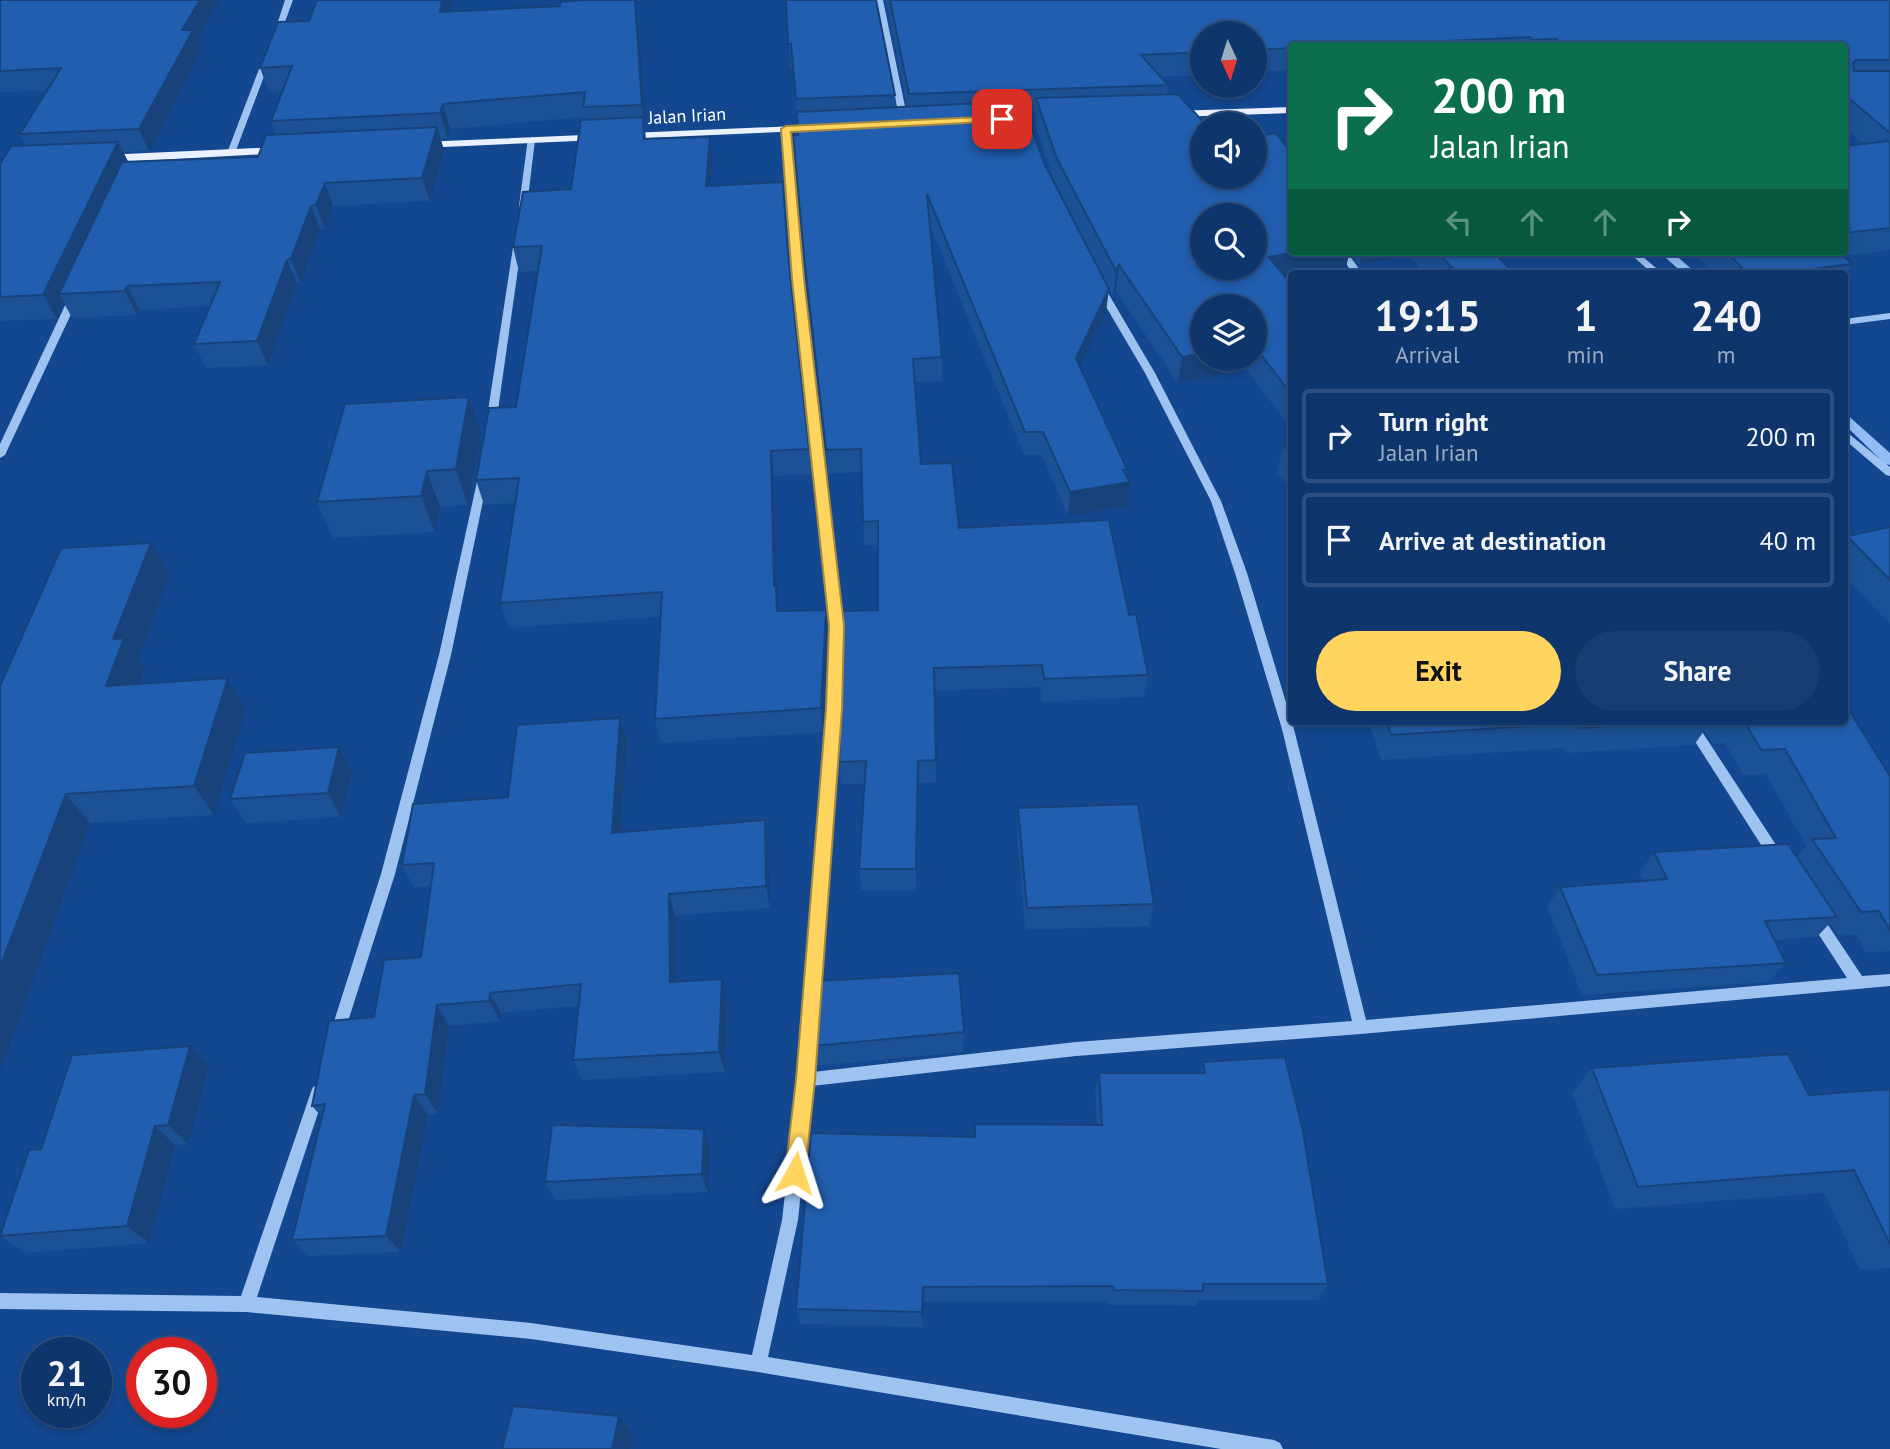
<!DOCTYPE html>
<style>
:root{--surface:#0e356c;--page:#173d72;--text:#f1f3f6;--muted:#9babc2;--line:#2e507f;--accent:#ffd45f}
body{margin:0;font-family:"PT Sans",sans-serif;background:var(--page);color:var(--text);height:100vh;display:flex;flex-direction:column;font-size:26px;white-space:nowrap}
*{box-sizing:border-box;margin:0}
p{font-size:23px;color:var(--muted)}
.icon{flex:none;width:38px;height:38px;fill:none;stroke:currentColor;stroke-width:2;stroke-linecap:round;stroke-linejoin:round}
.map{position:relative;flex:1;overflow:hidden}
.drawer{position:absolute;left:1288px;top:270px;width:560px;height:455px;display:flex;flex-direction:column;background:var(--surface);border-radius:7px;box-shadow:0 4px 10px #0003,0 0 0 2px var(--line)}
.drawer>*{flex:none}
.hud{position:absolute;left:1288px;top:42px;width:560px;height:214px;border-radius:7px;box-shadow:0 4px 10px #0003,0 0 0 2px var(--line);background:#0b6e4f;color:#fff;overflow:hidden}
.needle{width:46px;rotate:176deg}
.tools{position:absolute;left:1190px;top:21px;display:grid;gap:14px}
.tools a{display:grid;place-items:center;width:77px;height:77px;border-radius:50%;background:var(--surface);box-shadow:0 4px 10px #0003,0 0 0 2px var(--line);font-size:35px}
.speed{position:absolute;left:21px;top:1337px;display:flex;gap:14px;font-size:35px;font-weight:700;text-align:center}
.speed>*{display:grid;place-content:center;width:91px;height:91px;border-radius:50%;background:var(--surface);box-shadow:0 4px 10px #0003,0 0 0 2px var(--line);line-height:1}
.speed small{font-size:18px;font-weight:400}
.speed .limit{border:10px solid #d22;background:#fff;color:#111}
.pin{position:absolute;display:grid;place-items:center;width:60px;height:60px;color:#fff;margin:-30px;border-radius:14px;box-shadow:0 4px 10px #0006}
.me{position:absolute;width:77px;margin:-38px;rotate:6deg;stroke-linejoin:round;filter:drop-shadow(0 0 5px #0008)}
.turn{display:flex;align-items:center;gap:24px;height:147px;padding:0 28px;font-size:32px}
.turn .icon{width:91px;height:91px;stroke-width:2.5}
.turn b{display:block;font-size:49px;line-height:60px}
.lanes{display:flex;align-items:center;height:66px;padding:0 28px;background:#0003;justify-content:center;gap:35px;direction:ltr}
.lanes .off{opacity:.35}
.eta{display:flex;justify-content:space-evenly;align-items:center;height:119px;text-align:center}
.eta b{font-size:42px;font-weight:800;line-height:49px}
.cta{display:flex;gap:14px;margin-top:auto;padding:14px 28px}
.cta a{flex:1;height:80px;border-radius:42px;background:var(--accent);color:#111;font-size:28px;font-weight:800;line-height:80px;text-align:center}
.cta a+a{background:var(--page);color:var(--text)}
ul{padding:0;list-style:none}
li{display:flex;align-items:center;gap:21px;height:94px;margin:0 14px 10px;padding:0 14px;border:4px solid var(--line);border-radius:7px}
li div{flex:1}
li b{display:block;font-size:26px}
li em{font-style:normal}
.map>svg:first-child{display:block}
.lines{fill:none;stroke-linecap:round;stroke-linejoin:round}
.stream{fill:#91bdf4;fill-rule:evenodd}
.minor{fill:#9fc3f1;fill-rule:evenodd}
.major{fill:#e9f1ff;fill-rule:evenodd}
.wall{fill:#1c5196;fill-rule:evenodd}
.shaded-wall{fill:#17427a}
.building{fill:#215eaf;stroke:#17427a;stroke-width:2;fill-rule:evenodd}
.route{fill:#ffd45f;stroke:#a68a3e;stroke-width:2}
.labels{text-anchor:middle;stroke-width:7;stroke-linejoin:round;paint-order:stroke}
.far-street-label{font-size:18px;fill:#fff;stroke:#134790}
</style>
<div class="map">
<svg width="1890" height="1449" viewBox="0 0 1890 1449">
<rect width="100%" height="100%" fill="#134790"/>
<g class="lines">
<path class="stream" d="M1659 252H1672L1696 273H1683Z
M1844 412 1890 453V465L1885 464 1844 424Z"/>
<path class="minor" d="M285 0H293L279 38 272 40Z
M875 0H883L908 121 904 123 900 121Z
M264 56 271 58 235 153 228 155 227 153Z
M1252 123H1258L1275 149 1274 151H1268L1255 131V124Z
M783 127 790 129 803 279 843 626 840 709 813 1072 1076 1042 1352 1021 1282 729 1235 573 1211 501 1145 373 1095 288 1100 285 1105 288 1155 373 1221 501 1247 573 1294 729 1366 1020 1847 978 1810 921 1808 917 1810 913 1815 911 1820 913 1862 976 1890 974V986L1361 1034 1076 1056 812 1086 798 1220 768 1357 1274 1440 1280 1443 1283 1449H1221L758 1372 531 1339 246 1312 0 1309V1293L241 1296 311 1092 313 1087 318 1085 323 1087 325 1092 257 1297 531 1323 752 1355 782 1220 798 1080 828 709 831 626 793 279Z
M528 138 535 140 527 206 523 209 519 206Z
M518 238 522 241 496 424 491 427 486 424 514 241Z
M1339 252H1347L1362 273H1352Z
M1628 252H1637L1662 273H1652Z
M74 294 79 297 5 455 0 458V444L69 297Z
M1890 313V319L1844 325V319Z
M1844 430 1890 467V476L1886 475 1844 439Z
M483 473 488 477 451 655 395 874 344 1034 342 1039 337 1041 332 1039 330 1034 381 874 439 655 478 477Z
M1682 721H1695L1782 854 1784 858 1782 862 1777 864 1772 862Z"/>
<path class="major" d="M1292 107V113L1173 117 1167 114 1173 111Z
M819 125 825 128 823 130 421 148 415 145 421 142Z
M281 147 287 151 285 153 103 163 97 159 103 155Z"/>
</g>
<path class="wall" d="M0 0H220L197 40 202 51 149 151 123 152 128 162 258 157 276 135 271 121 282 91 269 92 260 68 451 12 635 0 638 20 646 129H645L646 139 713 161 711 186 783 182 790 273 812 474 774 476 777 591 779 611 826 610 828 635 823 732 661 743 655 719 660 617 509 628 500 603 515 503 484 505 476 480 516 407 538 271 519 272 513 247 571 189 586 120 585 117 450 129 447 138H440L444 150 430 201 333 206 325 229H320L301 283H297L268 365 206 368 194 344 210 306 140 310 137 315 72 318 64 303 57 319 0 321V164L26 146 20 134 47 91 0 92Z
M786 0 895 95 896 107H907L886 0H1890V250L1843 256 1852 264 1844 277V273H1713L1693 252H1844V146L1863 144 1844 127V46H1292V70L1255 72V33H1202V75L1161 77 1168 85 1167 94 1202 177 1287 147 1290 131H1292V252H1349L1346 268 1317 273H1292V278L1287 279 1292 285V430L1246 369 1178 383 1116 291 1113 297 1055 184 1035 123V113H1026L1044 163 1106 312 1080 367 1127 469 1126 475 1130 482 1127 506 1068 516 1042 455H1024L929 223 942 357V381L915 382 921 464 959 528 1129 615 1148 675 1144 697 1042 702 1040 687 935 691 936 782 918 783 917 891 861 890 859 869 864 784H841L839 762 841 726 839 708 878 610V545H864L862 472 828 474 804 256 798 135 793 67H790ZM1255 306V359H1202Z
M1350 252H1493L1514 273H1424L1408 255 1359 265Z
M481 434 468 505 440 507 435 532 333 538 317 502Z
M1292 444V492L1277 472 1284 445Z
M1890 527V624L1844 576V540L1847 536Z
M170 574 138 659 145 669 140 684 228 678 246 709 214 815 90 823 0 1072V686Z
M620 718 627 742 621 832 765 820 768 843 770 908 675 916 676 982 722 979 727 1000 725 1072 582 1080 573 1060 579 1006 501 1013 500 1021 449 1026 438 1113 428 1115 401 1252 309 1256 292 1240 322 1117 312 1106 374 1017 421 957 431 886 414 888 402 865 508 797Z
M1368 721H1844L1890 776V951L1866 953 1856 934 1839 936 1830 923 1817 937 1775 940 1786 963 1768 982 1582 995 1547 907 1560 887 1643 881 1639 873 1654 852 1797 857 1806 846 1766 774 1743 775 1725 743 1713 744 1704 731 1694 745 1566 753 1564 748 1381 760Z
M339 747 352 771 341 817 246 823 230 799Z
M1018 808 1154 904 1149 926 1025 930 1017 832Z
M964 1032 963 1052 816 1066 813 1046Z
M1203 1062 1328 1284 1318 1300H1199L1196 1306 1109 1305V1301L924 1302 923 1327 800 1324 796 1309 974 1137 975 1124 1097 1125 1095 1092 1099 1073H1200Z
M209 1067 188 1144 175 1145 149 1243 25 1253 0 1236 41 1149Z
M1592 1068 1809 1095 1890 1089V1268L1860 1270 1824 1193 1615 1209 1572 1093Z
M704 1129 710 1148 708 1192 556 1200 545 1182Z"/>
<path class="shaded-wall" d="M200 0H220L197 40 202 51 149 151 139 129 182 30Z
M442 0H453L446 36 440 12Z
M635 0 638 20 646 129 642 105Z
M443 104 450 129 447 138 440 113Z
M437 127 444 150 430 201 422 178Z
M710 137 713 161 709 210 706 186Z
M118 142 130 165 59 294 64 303 57 319 43 295Z
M325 183 333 206 325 229 316 205Z
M311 206 320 229 301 283 291 259Z
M1297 252H1349L1346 268 1317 273H1292V278L1264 283 1269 257Z
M1363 252H1409L1408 255 1359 265Z
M287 260 297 283 268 365 257 341Z
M1119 265 1116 291 1113 297 1116 271Z
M127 286 140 310 137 315 125 291Z
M1109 289 1106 312 1074 381 1076 358Z
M1202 353V359H1249L1246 369 1178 383 1182 357Z
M469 397 481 434 468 505 456 469Z
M771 451 774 476 777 591 779 611 780 636 774 586Z
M427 471 440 507 435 532 421 496Z
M1130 482 1127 506 1068 516 1070 492Z
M151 543 170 574 138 659 145 669 128 717 106 686 113 639Z
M826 610 828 635 823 732 821 708Z
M228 678 246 709 214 815 194 786Z
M620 718 627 742 619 856 612 833Z
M339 747 352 771 341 817 328 793Z
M918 761V783L917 891 916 869Z
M66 794 90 823 0 1072V967Z
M765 820 768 843 770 908 766 886Z
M669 894 675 916 676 1003 670 982Z
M722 979 727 1000 725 1072 719 1052Z
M490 993 501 1013 500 1021 489 1001Z
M437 1005 449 1026 438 1113 425 1094Z
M190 1046 209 1067 188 1144 168 1125Z
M414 1095 428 1115 401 1252 386 1236Z
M155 1126 175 1145 149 1243 127 1226Z
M704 1129 710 1148 708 1192 702 1174Z
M923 1287 924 1302 923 1327 922 1312Z
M619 1416 633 1435 630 1449H612Z"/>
<path class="building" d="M0 0H200L182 30H193L139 129 20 134 61 68 0 71Z
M317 0H442L440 12 560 6V2L585 0H635L642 105 583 107 585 92 443 104 440 113 271 121 292 66 260 68 278 22 309 21Z
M786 0H876L895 95 796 99 791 44H788Z
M890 0H1890V60H1856L1853 63 1854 71H1890V133L1844 94V46H1789L1788 44 1745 46H1562L1557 39 1531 40 1530 37 1340 46H1292V48L1255 50V33H1202V52L1141 55 1168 85 909 94Z
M1178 94 1205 124H1202V177H1255V136L1276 133 1292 154V252H1297L1269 257 1292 285V395L1255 347V306H1202V353L1182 357 1119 265 1116 271 1057 159 1036 98ZM1202 215H1255V268H1202Z
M1022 101 1044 163 1109 289 1076 358 1127 469 1123 470 1130 482 1070 492 1043 432H1025L927 194 942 357 913 359 921 464 952 463 959 528 1109 520 1129 615 1136 614 1148 675 1044 679 1042 665 934 668 936 760 918 761 916 869H859L866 761 839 762 841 708H839L843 611 878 610V521L863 522 861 449 826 450 804 256 793 135H798L797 112Z
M643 117 644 139 710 137 706 186 783 182 788 255 809 449 771 451 774 586H776L777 611 826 610 821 708 655 719 662 592 500 603 519 478 476 480 489 408 516 407 542 246 513 247 523 192 571 189 581 120Z
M437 127 422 178 325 183 316 205 311 206 291 259 287 260 257 341 194 344 220 282 127 286 125 291 59 294 122 162 258 157 266 135Z
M1890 141V228L1844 233V146Z
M118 142 43 295 0 297V164L11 146Z
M1437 252H1493L1514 273H1457Z
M1727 252H1839L1852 264 1780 273H1747Z
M469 397 456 469 427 471 421 496 317 502 345 404Z
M1292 444V457L1284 445Z
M1890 527V580L1847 536Z
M151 543 113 639 124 638 106 686 228 678 194 786 66 794 0 967V686L61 548Z
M1844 702 1890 776V930L1879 911 1861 912 1812 839 1836 838 1785 749 1761 750 1744 721H1844Z
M620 718 612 833 765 820 766 886 669 894 670 982 722 979 719 1052 573 1060 581 984 490 993 489 1001 437 1005 425 1094 414 1095 386 1236 292 1240 325 1104 312 1106 329 1021 374 1017 384 960 421 957 434 863 402 865 413 804 508 797 517 725Z
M1386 721H1690L1580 728 1578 723 1391 735Z
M339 747 328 793 230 799 245 753Z
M1138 804 1154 904 1027 908 1018 808Z
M1788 844 1837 917 1765 921 1786 963 1597 975 1560 887 1667 879 1654 852Z
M959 973 964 1032 813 1046 818 981Z
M190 1046 168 1125 155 1126 127 1226 0 1236 29 1150 41 1149 72 1055Z
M1788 1054 1809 1095 1890 1089V1244L1854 1170 1638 1187 1592 1068Z
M1285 1057 1303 1131 1328 1284H1203V1291L1114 1290 1113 1286 923 1287 922 1312 796 1309 811 1133 975 1137V1124L1102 1125 1099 1073H1205L1203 1062Z
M552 1125 704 1129 702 1174 545 1182Z
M513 1406 619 1416 612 1449H502Z"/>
<path class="route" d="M1002 116 1007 119 1005 121 791 132 804 279 844 626 842 709 815 1080 805 1173 802 1180 795 1183 788 1180 785 1173 796 1080 826 709 829 626 792 279 781 129 786 126Z"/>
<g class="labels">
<g class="far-street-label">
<text transform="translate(687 116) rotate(-3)" y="6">Jalan Irian</text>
</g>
</g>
</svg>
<div class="tools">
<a><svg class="needle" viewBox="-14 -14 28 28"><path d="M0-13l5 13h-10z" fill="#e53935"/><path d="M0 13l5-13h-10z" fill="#9babc2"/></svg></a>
<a><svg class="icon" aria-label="sound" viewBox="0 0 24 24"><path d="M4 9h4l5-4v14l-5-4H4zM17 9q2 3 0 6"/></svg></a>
<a><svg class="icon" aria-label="search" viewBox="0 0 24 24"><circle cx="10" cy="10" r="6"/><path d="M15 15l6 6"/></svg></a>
<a><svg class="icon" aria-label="layers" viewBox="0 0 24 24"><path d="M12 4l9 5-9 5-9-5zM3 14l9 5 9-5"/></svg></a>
</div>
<div class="speed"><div>21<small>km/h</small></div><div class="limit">30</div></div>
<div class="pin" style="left:1002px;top:119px;background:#d93025"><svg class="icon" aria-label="arrive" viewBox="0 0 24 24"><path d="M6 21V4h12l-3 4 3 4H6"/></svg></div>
<svg class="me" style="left:795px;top:1173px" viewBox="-20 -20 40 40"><path d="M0-17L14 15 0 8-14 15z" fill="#ffd45f" stroke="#fff" stroke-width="4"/></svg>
<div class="hud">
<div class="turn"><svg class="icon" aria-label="right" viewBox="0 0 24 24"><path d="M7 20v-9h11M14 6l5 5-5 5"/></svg><div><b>200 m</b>Jalan Irian</div></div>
<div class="lanes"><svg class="icon off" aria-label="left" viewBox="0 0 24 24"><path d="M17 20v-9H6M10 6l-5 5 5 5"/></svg><svg class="icon off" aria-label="ahead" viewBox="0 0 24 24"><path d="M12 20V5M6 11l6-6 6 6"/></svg><svg class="icon off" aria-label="ahead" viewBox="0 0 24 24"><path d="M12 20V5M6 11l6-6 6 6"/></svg><svg class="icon" aria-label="right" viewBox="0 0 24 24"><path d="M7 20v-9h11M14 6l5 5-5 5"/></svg></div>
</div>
<section class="drawer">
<div class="eta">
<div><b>19:15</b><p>Arrival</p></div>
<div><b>1</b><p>min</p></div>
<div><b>240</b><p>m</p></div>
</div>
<ul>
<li><svg class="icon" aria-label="right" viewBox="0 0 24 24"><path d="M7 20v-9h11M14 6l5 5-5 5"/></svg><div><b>Turn right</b><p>Jalan Irian</p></div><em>200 m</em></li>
<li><svg class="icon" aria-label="arrive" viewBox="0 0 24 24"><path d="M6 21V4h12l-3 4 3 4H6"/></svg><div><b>Arrive at destination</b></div><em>40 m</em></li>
</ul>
<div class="cta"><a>Exit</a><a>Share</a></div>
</section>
</div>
